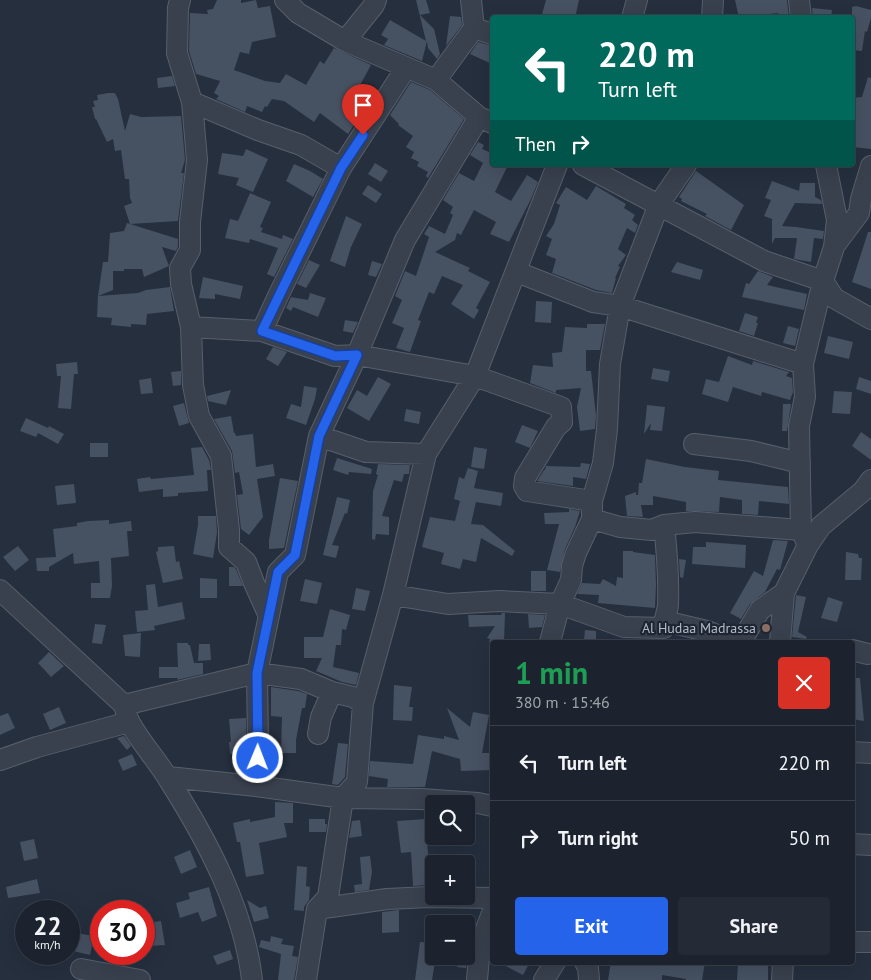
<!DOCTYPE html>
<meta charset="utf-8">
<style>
:root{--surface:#1c232e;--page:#252b36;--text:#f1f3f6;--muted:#a0a4aa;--line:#3a404a;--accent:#2563eb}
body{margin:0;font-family:"PT Sans",sans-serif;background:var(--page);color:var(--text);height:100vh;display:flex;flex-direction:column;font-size:19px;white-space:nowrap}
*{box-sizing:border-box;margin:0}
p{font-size:16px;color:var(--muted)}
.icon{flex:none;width:28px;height:28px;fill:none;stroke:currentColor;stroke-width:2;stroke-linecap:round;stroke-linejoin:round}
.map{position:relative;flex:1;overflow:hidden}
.sheet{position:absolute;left:490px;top:640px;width:365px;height:325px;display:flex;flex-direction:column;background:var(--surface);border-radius:5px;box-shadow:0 5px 20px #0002,0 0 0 1px var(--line)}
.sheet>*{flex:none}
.top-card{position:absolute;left:490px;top:15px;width:365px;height:152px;border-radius:5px;box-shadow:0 5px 20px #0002,0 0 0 1px var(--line);background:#00695c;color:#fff;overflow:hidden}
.controls{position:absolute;left:425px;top:795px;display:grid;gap:10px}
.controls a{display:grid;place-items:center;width:50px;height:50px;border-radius:5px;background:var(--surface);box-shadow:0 5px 20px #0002,0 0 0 1px var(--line);font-size:25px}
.speed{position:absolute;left:15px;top:900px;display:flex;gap:10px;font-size:25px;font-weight:700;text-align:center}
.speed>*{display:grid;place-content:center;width:65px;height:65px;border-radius:50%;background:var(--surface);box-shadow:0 5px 20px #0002,0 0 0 1px var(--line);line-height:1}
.speed small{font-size:12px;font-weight:400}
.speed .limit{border:8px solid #d22;background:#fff;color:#111}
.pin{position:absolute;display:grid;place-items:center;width:42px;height:42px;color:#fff;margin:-51px -21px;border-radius:50% 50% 50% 0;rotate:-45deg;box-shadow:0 0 5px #0007}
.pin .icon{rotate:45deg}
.me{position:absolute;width:55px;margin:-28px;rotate:1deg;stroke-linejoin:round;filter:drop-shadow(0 0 4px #0008)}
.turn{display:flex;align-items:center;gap:18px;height:105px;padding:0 25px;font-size:22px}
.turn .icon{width:65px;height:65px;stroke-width:2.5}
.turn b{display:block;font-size:35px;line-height:42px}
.then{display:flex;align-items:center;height:48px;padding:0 25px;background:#0003;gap:10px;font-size:19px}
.round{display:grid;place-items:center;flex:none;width:52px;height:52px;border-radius:5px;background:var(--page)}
.overview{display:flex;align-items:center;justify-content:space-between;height:85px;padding:0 25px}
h1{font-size:30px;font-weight:800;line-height:38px;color:#1e9e55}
.cta{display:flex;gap:10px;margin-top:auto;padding:10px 25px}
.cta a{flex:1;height:58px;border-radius:5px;background:var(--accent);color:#fff;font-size:20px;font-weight:800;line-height:58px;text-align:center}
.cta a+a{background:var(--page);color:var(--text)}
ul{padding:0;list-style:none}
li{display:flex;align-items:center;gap:15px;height:75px;padding:0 25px;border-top:1px solid var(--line)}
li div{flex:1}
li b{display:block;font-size:19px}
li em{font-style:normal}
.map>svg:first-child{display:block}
.building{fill:#465162}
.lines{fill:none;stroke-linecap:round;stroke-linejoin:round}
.minor-casing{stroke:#575f6c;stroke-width:22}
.minor{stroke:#39414e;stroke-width:20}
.route-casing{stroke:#184099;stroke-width:12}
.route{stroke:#2563eb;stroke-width:9}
.education-dot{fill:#8d6e63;stroke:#1e2633;stroke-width:2}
.labels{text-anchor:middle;stroke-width:4.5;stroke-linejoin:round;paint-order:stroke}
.poi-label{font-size:14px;fill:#b5bcc9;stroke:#1e2633;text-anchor:end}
</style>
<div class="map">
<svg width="871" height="980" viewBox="0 0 871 980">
<rect width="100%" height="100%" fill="#252f3e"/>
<path class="building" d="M217 0H241V3L256 0 258 8 270 6 276 37 252 42 249 54 240 52 234 70 265 81 280 83 286 74 306 85 320 61 324 64 334 48 371 65 352 100 364 109 348 134 320 113 314 122 284 101 272 99 267 107 265 106 262 112 247 106 245 112 216 99 219 96 214 93 220 81 196 74 189 51 190 13 208 14 207 10 213 9Z
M416 0H426L430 13 420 15 434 29 440 54 437 59 428 48 427 41 422 61 384 45 388 39 381 35 390 20 426 41Z
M546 0H579L575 18H541Z
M735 0H787L789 18H779L778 13 739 18Z
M856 6 871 10V18L867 32 865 31 862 51 852 50V7Z
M812 8 832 10 831 18H813Z
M450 16 461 17 462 25 446 46Z
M478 42 492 46V64L470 54Z
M172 76 175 86 158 88 157 78Z
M868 77 871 78V149L852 147V98L862 97Z
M411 82 430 90 464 119 428 178 426 176 428 172 417 166 419 162 411 158 414 152 406 147 413 136 398 125 399 124 390 115Z
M108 93H115L118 99 125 131 130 114 141 117 181 116 185 160 181 173H184L178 221 130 224 124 206 132 203 130 198 129 179H125L121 150 115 151 113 139 107 142 96 119H95L92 107H95L93 101 98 100 97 95Z
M478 142 484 145 482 149 489 152 492 146V165H508L495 192 511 201 527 175 538 182 531 199 509 242 490 234 496 222 474 210 461 235 457 233 455 240 435 252 470 268 468 271 490 282 476 308 479 310 474 319 451 304 463 285 442 276 434 294 429 292 418 320 421 321 410 352 396 348 404 328 392 323 402 300 395 296 405 271 416 276 429 237 424 234 429 226 445 234 453 215 450 213 453 207 443 200 459 173 474 181 483 163 470 155Z
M246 149 268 159 253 192 236 185 239 178 218 174 222 153 243 156Z
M375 163 388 171 381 182 368 174Z
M294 164 310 171 323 179 313 197 286 181Z
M696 171 744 205 731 230 705 216 707 214 681 201 682 199 679 197Z
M772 181 799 191 800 183H815V197L821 200 822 204 795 203 782 226 796 227 824 231 823 239 814 238 811 262 794 259 797 238H775L772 244V219L764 216 771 200 765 198Z
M368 185 382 194 376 203 362 194Z
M596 186 626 204 624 208 635 215 632 220 638 225 635 233 627 228 618 249 626 255 618 266 620 267 615 278H616L612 293 596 290 552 273 556 259 546 255 552 239 546 236 554 224 560 205 556 203 566 187 587 200Z
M250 193 271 202 260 227 263 228 261 232 282 239 283 235 293 239 274 277 267 274 278 248 250 239 249 243 225 238 230 219 238 221Z
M346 216 362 224 351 247 345 267 330 261Z
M127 223 178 239V247L176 251 162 247 169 266 144 277 142 269H124V271H113V290L98 296 103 262H108L110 233 124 231Z
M868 232H871V289L852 282Z
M309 260 320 265 306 288 297 284Z
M372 261 382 264 376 277 368 275Z
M677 262 703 270 700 280 671 272Z
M758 271 773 277 767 285 807 294 804 310 742 297 746 283 749 284Z
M203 277 243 286 240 299 215 294V299L199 298Z
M170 287 174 311 147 314 146 325 131 324V327L111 325 112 318 97 317 98 296 138 293 146 290Z
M310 293 326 298 318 317 293 307 291 311 286 308 291 297 308 300Z
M536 301 552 302 551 323 535 322Z
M745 313 758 317 756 323H758L754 336 739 331Z
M345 320 358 322 353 333 343 331Z
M587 324H605L600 350H586V371H591L596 415 595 429 580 431 577 407 581 388 556 390V393L530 383 533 365 553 367 552 353 562 352 565 327 587 328Z
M788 326 799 329 795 346 783 343Z
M828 336 853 342 849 359 824 353Z
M273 347 287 352 278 366 266 359Z
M728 356 752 365 753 361 789 372 786 376 792 378 793 392 790 400 762 392 761 396 733 387 728 402 702 394 706 379 719 382Z
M77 362 78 374H74L71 409 58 408 61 376H57L56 364Z
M653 368 670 371 668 382 651 379Z
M181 371V385L173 386 171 372Z
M378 377 391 384 369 421 347 408 357 390 367 396Z
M859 377 871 381V394L856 389Z
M151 378 153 393 141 394 139 380Z
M304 386 317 388 315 399 306 425 286 418 291 404 301 407Z
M231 390 226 405 208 401 207 396Z
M834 391 852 392 850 414 832 413Z
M184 403 189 423 179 426 173 406Z
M783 404H791L787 431H782Z
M647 405 665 407 662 431 650 430 651 423 644 434Z
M406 409 421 412 419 424 404 421Z
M231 416 234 433H235L236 436 253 434 256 467 273 464 275 476 257 479 263 517 249 535 241 529 237 495 243 494 239 472 235 473 232 451 214 419Z
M26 418 48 428 49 426 64 434 58 444 38 433 36 437 20 431Z
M522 425 538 431 530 448 515 442Z
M861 432 871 439V460L852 446Z
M90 443H108V457H90Z
M202 447 209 460 211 470H207L208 491 178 493V496L163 497V489L139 492 137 479 150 477 151 479 194 475 191 448Z
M474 447 487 449 484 469 471 467Z
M337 458 372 469 371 474 349 472 348 475 333 470Z
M646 459 685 467 719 471 718 480 788 487 789 504 759 501 758 515 742 514V500L720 497 719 512 686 511V502L653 496V505H641L643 517 627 516 625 496 636 492V495H638L639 483H642Z
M581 463 590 464 586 479 573 477V486L537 481 544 470H545L546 466 580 467Z
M378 464 410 465 409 474H404L402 482 394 480 382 516 389 517V535L376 534 375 540 372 539 373 491 378 475 376 474Z
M468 468 478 471 474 488 503 493 501 506 476 502 471 524 483 525 515 551 512 556 481 538 476 562 463 559 460 569 441 564 444 553 422 547 430 517 455 521 460 501 454 499 459 477 464 479Z
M280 478 298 481 284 548 269 549V540Z
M74 484 76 503 57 505 55 486Z
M337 497 350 500 347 514 345 513 332 545 339 546 336 558 323 555Z
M569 509 580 511 575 527 565 549 560 572 547 570 559 524H545L544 513 569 512Z
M198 516H216L217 533 213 558 193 554 198 525Z
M109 520V524L131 521 132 531H127L129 556 111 558 112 586 110 598H91V583H100L99 561 74 564 73 553 49 567V571H37L36 558 56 557 53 529 77 526V523L88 521Z
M773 540 788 541 780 570 777 569 765 592 750 604 741 619 730 613 754 571 763 576Z
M706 542 746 545 745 568 692 564 693 547H706Z
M18 546 29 560 15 571 3 557Z
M174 546 176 562 179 561 183 579 163 583 156 552 158 551V547Z
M623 551H633V552L655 555 656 585 655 608 598 603 599 595 577 594 582 583 600 584 603 579 616 586 617 577 623 578Z
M846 552 858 554 859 558H862L861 580H845Z
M679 559 686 560 683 578 680 577Z
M229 567H234L236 569 243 586H229Z
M531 571H546V591H531Z
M200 578 217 579V598H200Z
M305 579 322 583 317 604 300 601Z
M155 584 158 607 182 602 185 619 154 626 155 630 137 632 135 611 148 610 146 585Z
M356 588 370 591 365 611 352 609Z
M796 595 806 597 798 632 807 637 806 639 792 637Z
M828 597 843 602 837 622 821 618Z
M330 609 350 615 346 630 342 629 341 645H336L333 667 359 673 356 685 342 682 316 671 322 658H304V637H323Z
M502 613H505L504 642H489L490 639 487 638 495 626 469 627 468 615H501Z
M528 614 545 615 542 627 529 628Z
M95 624 106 625 102 644 92 643Z
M585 630 596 631V641L584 640Z
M141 633 140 657 125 656 123 635Z
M177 643H188V645H190L194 663H203V674L177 680 178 678H159V667H178Z
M199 644H210L211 660 198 661Z
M49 652 64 666 51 677 38 663Z
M852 678H860L864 721 852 719Z
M394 685 412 687 409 707H413L412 721 393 720Z
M271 687 298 691 307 694 305 708H302L296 740V753H281L282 717 271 716Z
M59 707 66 723 50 730 43 714Z
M447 708 470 727 473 712 489 715 482 753H492V770L461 771 460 759 432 751 425 787H387L388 779 369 776 370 761 413 764 418 735 444 739V736L459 740Z
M8 713 15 728 0 735V716Z
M246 718V753L230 754 229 742H231L229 719Z
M124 736 131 746 127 750 117 738Z
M338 743 348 744 345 777 338 785 332 784Z
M132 754 137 765 123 771 118 760Z
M275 802 293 803V823H284L287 837 259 843 264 874 246 877 240 842H237L233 823 250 819V822L275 817Z
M309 819H325V824H327L326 832H309Z
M425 819 429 864H424L426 885 413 886 411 852 401 853 397 821Z
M360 820 362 836 349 838 352 821Z
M34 839 38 858 24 861 20 842Z
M190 850 197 867 181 874 174 857Z
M370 856 372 872 369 890 355 892 354 885 362 884 360 857Z
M297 866 307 867 306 886 310 887 309 900 304 907V911L294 910Z
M37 879 40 893 8 898 6 887Z
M209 887 217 916 202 922 198 912 180 918 176 903 190 899 188 893Z
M247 900 260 908 266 906 269 918 254 922Z
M399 910V932L382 933V912Z
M161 921 165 945 150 946 147 923Z
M76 933 94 936 90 955 73 951Z
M271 936 283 939 281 944 294 946 292 956 298 957 294 980H278L281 954 259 947 261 940 270 942Z
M420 942 434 943V956H436L432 980H415Z
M230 950 233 959 217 965 213 956Z
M459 956 467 958 466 968 457 967Z
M498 962H530L523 975Z
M611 962H705L702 980H686V979L662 975V980H608Z
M753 962H768V980H737L738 963Z"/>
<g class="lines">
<defs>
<path id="minor" d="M180 0 178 8 177 53 192 102 197 160 190 222V250L180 268 181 284 191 327 193 385 199 416 221 456 229 530V547L246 562 254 583 268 614
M285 0 298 13 345 41 436 80 479 117 492 123
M799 0 801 18
M632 18 637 0
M712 18 713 0
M474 28 492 34
M345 41 374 5 376 0
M436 80 474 28 471 0
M192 102 258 130 301 145 341 168
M583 165 764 261 823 281 834 298 871 319
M835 245 859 213 861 199 871 166
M517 272 593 302 620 306 803 364
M191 327 262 331 335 356 357 355 475 376 561 407 562 422 556 427 525 478 524 486 527 491 592 501
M262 331 278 296 341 168 406 68
M319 436 366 452 426 454
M694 444 751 451 800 463
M592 519 620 527 652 530 664 525 695 522 801 530
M808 545 801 530 799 426 805 397 803 364 823 281 834 247 837 220 826 165
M0 590 124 705C126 711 127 718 130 723 141 743 157 760 169 780 207 840 244 909 252 980
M393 595 448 604 499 601 560 604 624 627 664 628C664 620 667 613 668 605 669 578 667 552 664 525
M664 621 707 631 733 642
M550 642 560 604 571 580 572 566 576 553 592 519V501L603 463 607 429 610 364 620 306 659 204 686 165
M741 642 760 610 784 593 808 545 821 526 863 491 871 480
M780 642 784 593
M852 650 868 654
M124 705 257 673 301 679 332 692 353 697 363 703
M318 734 321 717 332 692
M852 752 871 753
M0 760 37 747 129 722
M168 777 256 786 343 798 421 799 478 803 492 806
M256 786 258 744 257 673 278 572 295 555 319 436 357 355 405 240 479 117
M852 844 871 845
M317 909 387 899 429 897 492 898
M852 942H871
M585 962 588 968 589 980
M81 969 140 980
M306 980 317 909 328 897 343 798 357 782 363 703 393 595 426 454 475 376 557 165
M477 980 480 945 492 913
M544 980 555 962
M782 980 783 962"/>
</defs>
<use href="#minor" class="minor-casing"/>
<use href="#minor" class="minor"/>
</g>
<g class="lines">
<defs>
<path id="route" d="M258 758 257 673 278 572 295 555 319 436 357 355 335 356 262 331 341 168 363 135"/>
</defs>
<use href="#route" class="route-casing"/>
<use href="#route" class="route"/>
</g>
<circle class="education-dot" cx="766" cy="628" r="5"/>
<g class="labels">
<g class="poi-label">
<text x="756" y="633">Al Hudaa Madrassa</text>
</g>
</g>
</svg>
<div class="controls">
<a><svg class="icon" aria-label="search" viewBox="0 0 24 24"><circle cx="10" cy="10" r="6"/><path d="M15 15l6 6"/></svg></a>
<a>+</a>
<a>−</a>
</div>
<div class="speed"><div>22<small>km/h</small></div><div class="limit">30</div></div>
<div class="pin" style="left:363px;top:135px;background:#d93025"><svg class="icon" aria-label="arrive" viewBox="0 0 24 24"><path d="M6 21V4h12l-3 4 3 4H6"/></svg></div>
<svg class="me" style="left:258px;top:758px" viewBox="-20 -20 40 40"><circle r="17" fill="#2563eb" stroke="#fff" stroke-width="3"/><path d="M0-11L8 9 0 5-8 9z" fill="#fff"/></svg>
<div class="top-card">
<div class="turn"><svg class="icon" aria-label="left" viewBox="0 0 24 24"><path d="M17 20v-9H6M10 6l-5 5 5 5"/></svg><div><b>220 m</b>Turn left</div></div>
<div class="then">Then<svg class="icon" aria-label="right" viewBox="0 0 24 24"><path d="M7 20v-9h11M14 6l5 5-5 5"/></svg></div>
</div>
<section class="sheet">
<div class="overview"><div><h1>1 min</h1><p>380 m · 15:46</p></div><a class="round" style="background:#d93025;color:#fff"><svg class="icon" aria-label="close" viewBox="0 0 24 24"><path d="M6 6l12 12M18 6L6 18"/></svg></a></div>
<ul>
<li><svg class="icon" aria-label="left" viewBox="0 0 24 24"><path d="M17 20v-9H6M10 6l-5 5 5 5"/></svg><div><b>Turn left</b></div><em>220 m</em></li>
<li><svg class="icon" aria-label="right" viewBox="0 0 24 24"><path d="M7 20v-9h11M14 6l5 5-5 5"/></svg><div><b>Turn right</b></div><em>50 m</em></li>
</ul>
<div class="cta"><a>Exit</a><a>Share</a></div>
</section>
</div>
